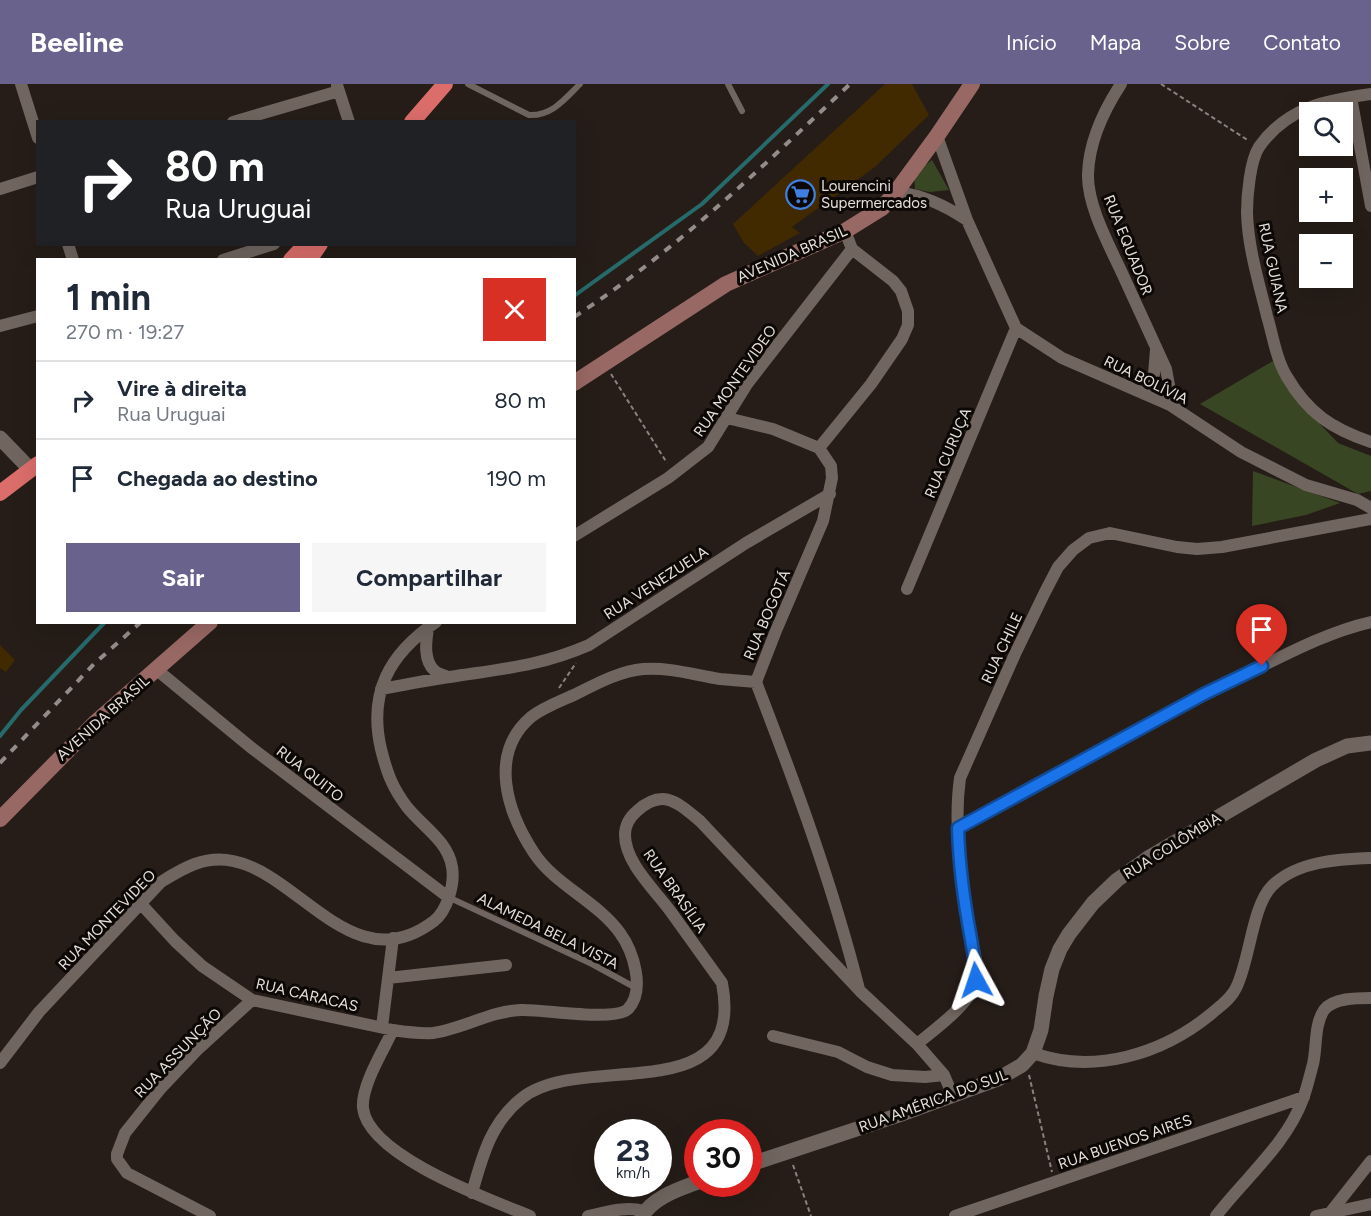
<!DOCTYPE html>
<html lang="pt">
<meta charset="utf-8">
<style>
:root{--surface:#fff;--page:#f6f6f7;--text:#1f2937;--muted:#747a83;--line:#e0e1e3;--accent:#68628c}
body{margin:0;font-family:Figtree,sans-serif;background:var(--page);color:var(--text);height:100vh;display:flex;flex-direction:column;font-size:22px;white-space:nowrap}
*{box-sizing:border-box;margin:0}
p{font-size:20px;color:var(--muted)}
.icon{flex:none;width:33px;height:33px;fill:none;stroke:currentColor;stroke-width:2;stroke-linecap:round;stroke-linejoin:round}
.map{position:relative;flex:1;overflow:hidden}
.sheet{position:absolute;left:36px;top:174px;width:540px;height:366px;display:flex;flex-direction:column;background:var(--surface);border-radius:0px;box-shadow:0 6px 24px #0002}
.sheet>*{flex:none}
.banner{position:absolute;left:36px;top:36px;width:540px;height:126px;border-radius:0px;box-shadow:0 6px 24px #0002;background:#202124;color:#fff;overflow:hidden}
.controls{position:absolute;left:1299px;top:18px;display:grid;gap:12px}
.controls a{display:grid;place-items:center;width:54px;height:54px;border-radius:0px;background:var(--surface);box-shadow:0 6px 24px #0002;font-size:30px}
.speed{position:absolute;left:594px;top:1035px;display:flex;gap:12px;font-size:30px;font-weight:700;text-align:center}
.speed>*{display:grid;place-content:center;width:78px;height:78px;border-radius:50%;background:var(--surface);box-shadow:0 6px 24px #0002;line-height:1}
.speed small{font-size:15px;font-weight:400}
.speed .limit{border:9px solid #d22;background:#fff;color:#111}
.pin{position:absolute;display:grid;place-items:center;width:51px;height:51px;color:#fff;margin:-62px -26px;border-radius:50% 50% 50% 0;rotate:-45deg;box-shadow:0 0 6px #0007}
.pin .icon{rotate:45deg}
.me{position:absolute;width:66px;margin:-33px;rotate:355deg;stroke-linejoin:round;filter:drop-shadow(0 0 4px #0008)}
.turn{display:flex;align-items:center;gap:21px;height:126px;padding:0 30px;font-size:27px}
.turn .icon{width:78px;height:78px;stroke-width:2.5}
.turn b{display:block;font-size:42px;line-height:51px}
.round{display:grid;place-items:center;flex:none;width:63px;height:63px;border-radius:0px;background:var(--page)}
.headline{display:flex;align-items:center;justify-content:space-between;height:102px;padding:0 30px}
h1{font-size:36px;font-weight:700;line-height:45px}
.button{display:flex;gap:12px;margin-top:auto;padding:12px 30px}
.button a{flex:1;height:69px;border-radius:0px;background:var(--accent);color:#fff;font-size:24px;font-weight:700;line-height:69px;text-align:center}
.button a+a{background:var(--page);color:var(--text)}
ul{padding:0;list-style:none}
li{display:flex;align-items:center;gap:18px;height:78px;padding:0 30px;border-top:2px solid var(--line)}
li div{flex:1}
li b{display:block;font-size:22px}
li em{font-style:normal}
header{display:flex;align-items:center;gap:36px;box-sizing:border-box;height:84px;padding:0 30px;background:var(--accent);color:#fff}
header strong{font-size:28px}
nav{display:flex;gap:33px;margin-inline-start:auto;font-size:21px}
.map>svg:first-child{display:block}
.green{fill:#394623}
.lines{fill:none;stroke-linecap:round;stroke-linejoin:round}
.stream{stroke:#276a6c;stroke-width:4}
.building{fill:#412900}
.path{stroke:#89827e;stroke-width:2;stroke-dasharray:4.5 3;stroke-linecap:butt}
.service{stroke:#70655f;stroke-width:6}
.minor{stroke:#70655f;stroke-width:12}
.tertiary{stroke:#70655f;stroke-width:15}
.secondary{stroke:#986864;stroke-width:16}
.trunk{stroke:#db6e6b;stroke-width:16}
.rail{stroke:#938c88;stroke-width:4;stroke-dasharray:8 8;stroke-linecap:butt}
.route-casing{stroke:#114b97;stroke-width:15}
.route{stroke:#1a73e8;stroke-width:10}
.labels{text-anchor:middle;stroke-width:6;stroke-linejoin:round;paint-order:stroke}
.poi-label{font-size:15px;fill:#e6e0dd;stroke:#0c0806;text-anchor:start}
.street-label{font-size:15px;fill:#e6e0dd;stroke:#0c0806}
</style>
<header>
<strong>Beeline</strong>
<nav><a>Início</a><a>Mapa</a><a>Sobre</a><a>Contato</a></nav>
</header>
<div class="map">
<svg width="1371" height="1132" viewBox="0 0 1371 1132">
<rect width="100%" height="100%" fill="#261d18"/>
<path class="green" d="M932 76 949 106 930 108 915 105 914 90Z
M1273 277 1297 316 1338 359 1371 372V407L1358 410 1200 320Z
M1253 387 1340 419 1306 431 1252 442Z"/>
<g class="lines">
<path class="stream" d="M574 212 702 120 828 0
M0 652 21 626 105 538"/>
</g>
<path class="building" d="M885 0H912L929 31 875 83 792 143 800 149 758 172 744 159 733 140Z
M0 561 15 576 6 588 0 584Z"/>
<g class="lines">
<path class="path" d="M1161 0 1249 57
M611 290 667 379
M559 604 576 579
M1029 991 1052 1088
M793 1081 811 1132"/>
<path class="service" d="M468 0 529 31C552 32 565 15 580 0
M728 0 742 27
M448 813 592 880 636 904"/>
<path class="minor" d="M21 0 38 54
M1121 0C1104 26 1089 58 1088 90 1087 121 1109 161 1122 189 1137 221 1151 253 1166 285L1170 306V321
M337 1 349 38
M1371 10C1327 16 1287 23 1259 63 1250 77 1247 112 1247 129 1248 164 1259 199 1267 232 1273 252 1276 275 1287 293 1308 329 1332 345 1371 358
M1351 13 1371 122
M233 38 339 7
M937 52 967 136 1016 244 1062 274 1170 321 1241 368 1306 401 1357 416 1371 424
M0 105 38 93
M896 108C923 111 944 121 967 136
M68 160 73 176
M223 176 274 160
M0 242 38 232
M1144 310 1154 290 1156 266
M727 334 773 345 819 364 831 382 832 394 823 437 775 549 756 598C795 699 832 799 859 905
M819 364 871 300 902 255 908 241V227L901 207 893 197 852 165
M574 452 668 394 708 363 747 300 852 165 845 147
M907 505 1016 244
M428 544C426 557 423 577 435 587 438 590 445 591 448 593
M157 586 253 665 448 813
M381 605C404 601 427 596 450 593 501 585 541 582 589 561L746 459 830 410
M958 744C1053 692 1147 638 1244 591 1285 571 1327 548 1371 538
M141 820 175 857 202 882 252 916 393 946C406 948 420 950 433 949 463 945 490 927 521 926 543 925 615 938 628 925 646 906 633 867 620 849 597 817 555 801 534 769 507 728 488 670 531 633 544 623 561 617 576 610 596 600 620 587 643 585 669 583 695 591 720 595 732 596 744 597 756 598
M388 894 506 881
M382 943 393 854
M393 946C383 967 361 1002 363 1024 368 1072 491 1116 530 1132
M773 952 838 968 867 983 892 991 925 993 944 991
M917 960C935 945 971 920 976 896 980 879 971 859 969 841 962 792 953 744 960 694L1015 570 1044 510 1058 483 1073 466 1089 454 1110 449 1177 463 1197 465 1222 463 1371 435
M1033 969C1094 991 1162 970 1211 930 1220 922 1231 915 1236 904 1250 876 1252 822 1272 802 1297 777 1339 775 1371 774
M0 979 39 928 161 798C183 784 205 771 233 777 300 790 354 898 434 837 447 827 455 800 452 783 448 757 422 742 407 723 392 703 387 689 381 665 368 609 389 570 436 538
M472 1109C482 1073 491 1038 522 1014 583 966 747 1029 722 899 705 875 688 852 671 828 655 806 625 779 625 751 625 741 630 733 637 727 663 704 677 718 700 737L860 907 917 960 944 991 953 1012
M1330 1129 1371 1077
M210 1132 127 1089 117 1075V1070L125 1049 161 1004 197 966 252 916
M588 1132C607 1128 626 1122 644 1127
M955 1132 1304 1013
M1216 1132C1245 1094 1286 1061 1303 1015 1307 1004 1310 991 1313 980 1317 963 1314 941 1324 926 1333 914 1357 914 1371 914
M1316 1132 1371 1120"/>
<path class="tertiary" d="M0 354 30 385
M748 1081 899 1031 998 995 1022 981 1033 969 1041 946 1046 912 1052 885 1060 865 1069 850 1093 819 1117 796 1148 774 1316 676 1347 662 1371 659
M642 1132C654 1113 677 1106 698 1098"/>
<path class="secondary" d="M574 299 726 200 845 147 882 124 896 108 937 52 972 0
M0 735 96 638 210 538"/>
<path class="trunk" d="M412 38 445 0
M291 176 306 160
M309 176 320 160
M0 409 38 380"/>
<path class="rail" d="M574 233C676 167 762 83 850 0
M0 679 94 580 141 538"/>
</g>
<g class="lines">
<defs>
<path id="route" d="M976 896C976 882 973 869 971 855 964 818 959 781 958 744L1204 610 1262 582"/>
</defs>
<use href="#route" class="route-casing"/>
<use href="#route" class="route"/>
</g>
<defs>
<symbol id="supermarket-ring" viewBox="-11 -11 22 22"><circle r="9.5" fill="#0c0806" stroke="#3f7fe0" stroke-width="1.5"/><path d="M-6-5.5h2.5l.6 2H6L4.5 2H-2.5L-4.4-4H-6ZM-1.5 3.2a1.3 1.3 0 1 0 .1 0ZM3 3.2a1.3 1.3 0 1 0 .1 0Z" fill="#3f7fe0"/></symbol>
</defs>
<g fill-rule="evenodd">
<use href="#supermarket-ring" x="784" y="94" width="33" height="33"/>
</g>
<g class="labels">
<g class="poi-label">
<text x="821" y="107">Lourencini<tspan x="821" dy="17">Supermercados</tspan></text>
</g>
<g class="street-label">
<text transform="translate(1128 161) rotate(68)" y="5">RUA EQUADOR</text>
<text transform="translate(792 170) rotate(-24)" y="5">AVENIDA BRASIL</text>
<text transform="translate(1273 184) rotate(78)" y="5">RUA GUIANA</text>
<text transform="translate(1146 296) rotate(26)" y="5">RUA BOLÍVIA</text>
<text transform="translate(735 297) rotate(-55)" y="5">RUA MONTEVIDEO</text>
<text transform="translate(948 369) rotate(-67)" y="5">RUA CURUÇA</text>
<text transform="translate(656 499) rotate(-33)" y="5">RUA VENEZUELA</text>
<text transform="translate(767 531) rotate(-67)" y="5">RUA BOGOTÁ</text>
<text transform="translate(1002 564) rotate(-65)" y="5">RUA CHILE</text>
<text transform="translate(103 634) rotate(-42)" y="5">AVENIDA BRASIL</text>
<text transform="translate(310 690) rotate(38)" y="5">RUA QUITO</text>
<text transform="translate(1172 762) rotate(-32)" y="5">RUA COLÔMBIA</text>
<text transform="translate(675 807) rotate(55)" y="5">RUA BRASÍLIA</text>
<text transform="translate(107 836) rotate(-46)" y="5">RUA MONTEVIDEO</text>
<text transform="translate(548 847) rotate(26)" y="5">ALAMEDA BELA VISTA</text>
<text transform="translate(307 911) rotate(13)" y="5">RUA CARACAS</text>
<text transform="translate(178 969) rotate(-46)" y="5">RUA ASSUNÇÃO</text>
<text transform="translate(933 1017) rotate(-20)" y="5">RUA AMÉRICA DO SUL</text>
<text transform="translate(1125 1058) rotate(-19)" y="5">RUA BUENOS AIRES</text>
</g>
</g>
</svg>
<div class="controls">
<a><svg class="icon" aria-label="search" viewBox="0 0 24 24"><circle cx="10" cy="10" r="6"/><path d="M15 15l6 6"/></svg></a>
<a>+</a>
<a>−</a>
</div>
<div class="speed"><div>23<small>km/h</small></div><div class="limit">30</div></div>
<div class="pin" style="left:1262px;top:582px;background:#d93025"><svg class="icon" aria-label="arrive" viewBox="0 0 24 24"><path d="M6 21V4h12l-3 4 3 4H6"/></svg></div>
<svg class="me" style="left:976px;top:896px" viewBox="-20 -20 40 40"><path d="M0-17L14 15 0 8-14 15z" fill="#1a73e8" stroke="#fff" stroke-width="4"/></svg>
<div class="banner">
<div class="turn"><svg class="icon" aria-label="right" viewBox="0 0 24 24"><path d="M7 20v-9h11M14 6l5 5-5 5"/></svg><div><b>80 m</b>Rua Uruguai</div></div>
</div>
<section class="sheet">
<div class="headline"><div><h1>1 min</h1><p>270 m · 19:27</p></div><a class="round" style="background:#d93025;color:#fff"><svg class="icon" aria-label="close" viewBox="0 0 24 24"><path d="M6 6l12 12M18 6L6 18"/></svg></a></div>
<ul>
<li><svg class="icon" aria-label="right" viewBox="0 0 24 24"><path d="M7 20v-9h11M14 6l5 5-5 5"/></svg><div><b>Vire à direita</b><p>Rua Uruguai</p></div><em>80 m</em></li>
<li><svg class="icon" aria-label="arrive" viewBox="0 0 24 24"><path d="M6 21V4h12l-3 4 3 4H6"/></svg><div><b>Chegada ao destino</b></div><em>190 m</em></li>
</ul>
<div class="button"><a>Sair</a><a>Compartilhar</a></div>
</section>
</div>
